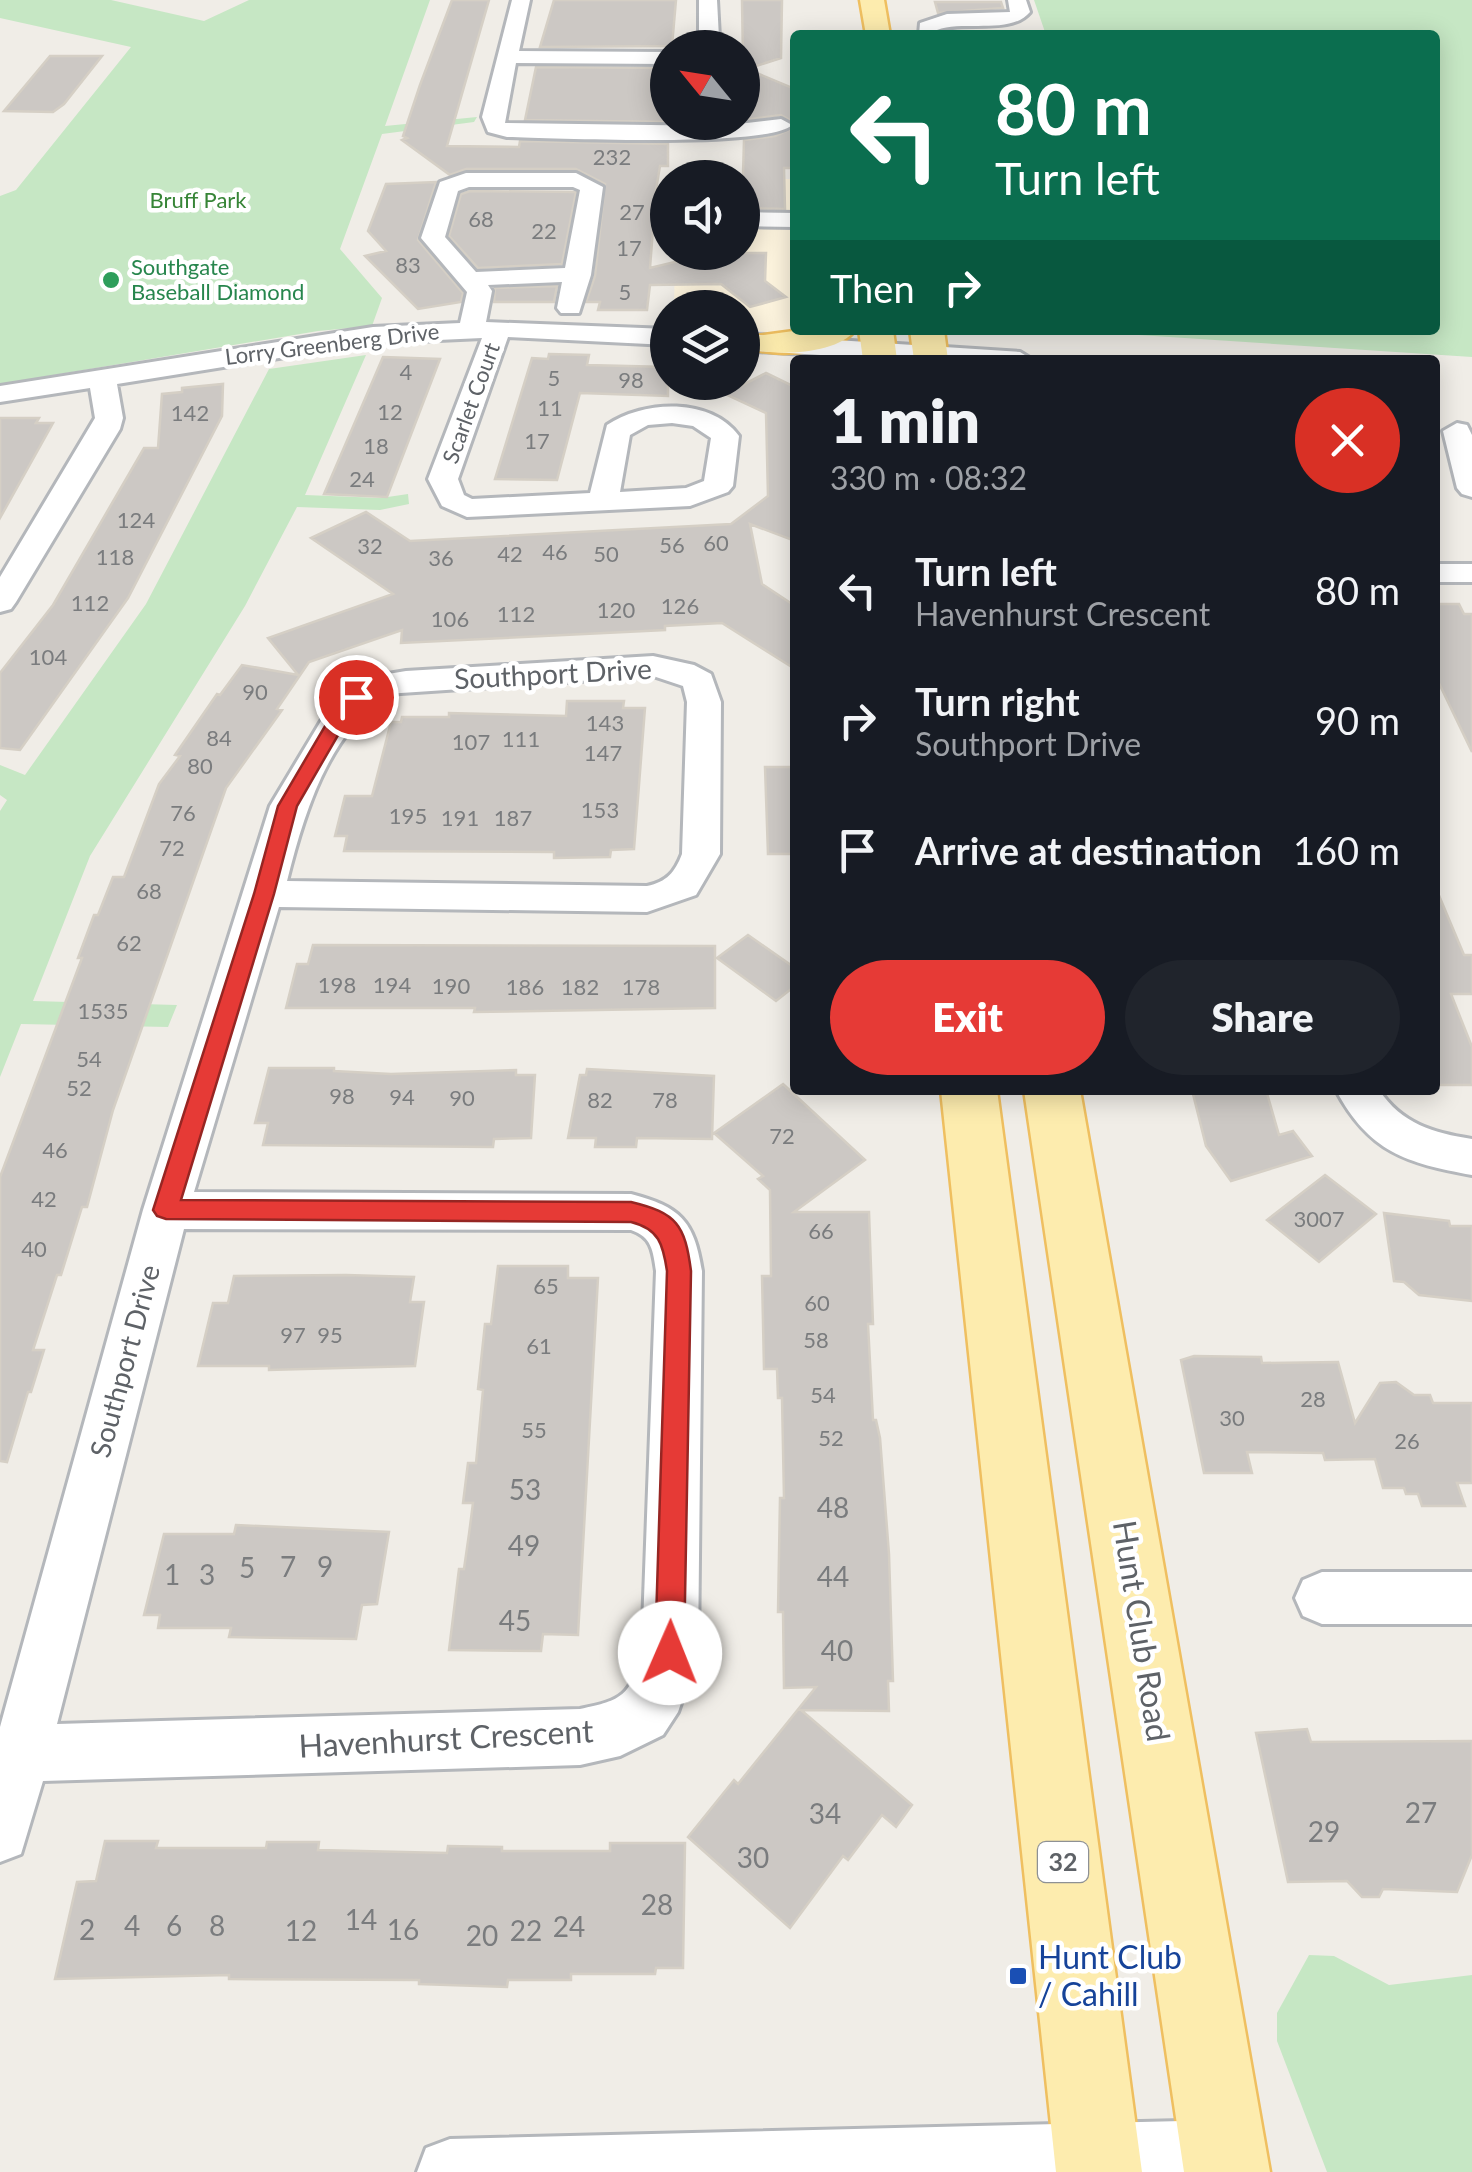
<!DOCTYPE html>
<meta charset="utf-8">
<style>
:root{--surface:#171b24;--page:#20242c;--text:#f1f3f6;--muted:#9ea1a6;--accent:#e63a36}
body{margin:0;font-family:Lato,sans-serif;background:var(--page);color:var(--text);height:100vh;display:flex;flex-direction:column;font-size:38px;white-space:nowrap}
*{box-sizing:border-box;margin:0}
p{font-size:32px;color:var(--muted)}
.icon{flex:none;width:55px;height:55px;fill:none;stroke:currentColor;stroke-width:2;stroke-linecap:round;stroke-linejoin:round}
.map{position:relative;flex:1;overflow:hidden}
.details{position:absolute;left:790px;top:355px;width:650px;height:740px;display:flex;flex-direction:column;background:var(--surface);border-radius:10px;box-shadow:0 5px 25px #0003}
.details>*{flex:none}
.top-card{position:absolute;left:790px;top:30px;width:650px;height:305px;border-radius:10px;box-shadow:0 5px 25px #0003;background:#0b6e4f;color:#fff;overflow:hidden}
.needle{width:65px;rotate:300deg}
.buttons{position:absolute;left:650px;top:30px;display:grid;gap:20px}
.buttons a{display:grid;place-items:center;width:110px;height:110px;border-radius:50%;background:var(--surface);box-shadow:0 5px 25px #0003;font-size:50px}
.pin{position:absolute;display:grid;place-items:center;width:85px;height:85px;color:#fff;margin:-42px;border:5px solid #fff;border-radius:50%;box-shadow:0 2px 10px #0007}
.me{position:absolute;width:110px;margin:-55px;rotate:1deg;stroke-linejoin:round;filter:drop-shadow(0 0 8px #0008)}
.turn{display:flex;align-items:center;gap:35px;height:210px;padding:0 40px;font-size:45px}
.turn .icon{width:130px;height:130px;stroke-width:2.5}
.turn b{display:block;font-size:70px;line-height:85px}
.then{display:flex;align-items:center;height:95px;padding:0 40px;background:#0003;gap:20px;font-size:38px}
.round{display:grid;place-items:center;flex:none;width:105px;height:105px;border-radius:52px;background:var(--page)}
.headline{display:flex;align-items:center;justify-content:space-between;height:170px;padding:0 40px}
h1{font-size:60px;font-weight:800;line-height:75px}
.cta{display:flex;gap:20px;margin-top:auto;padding:20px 40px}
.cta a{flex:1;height:115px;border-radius:60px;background:var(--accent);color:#fff;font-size:40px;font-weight:800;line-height:115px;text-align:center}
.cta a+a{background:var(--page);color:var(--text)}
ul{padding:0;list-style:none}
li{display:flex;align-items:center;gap:30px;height:130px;padding:0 40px}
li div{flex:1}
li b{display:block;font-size:38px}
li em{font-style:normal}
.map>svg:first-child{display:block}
.commercial{fill:#fdf4de}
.green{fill:#c6e7c4}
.building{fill:#ccc8c4;stroke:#d5cfc5;stroke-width:2.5}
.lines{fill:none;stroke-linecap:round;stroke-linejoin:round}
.minor-casing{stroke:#b4b7bb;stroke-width:6}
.major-casing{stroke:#efbf60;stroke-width:5}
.minor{fill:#fff;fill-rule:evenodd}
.major{fill:#fdecae;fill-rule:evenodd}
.route{fill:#e63a36;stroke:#962623;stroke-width:2.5}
.leisure-dot{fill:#2e9e5b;stroke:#fff;stroke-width:4}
.transit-dot{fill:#1a4fb4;stroke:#fff;stroke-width:4}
.labels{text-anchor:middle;stroke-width:9;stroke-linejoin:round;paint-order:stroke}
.number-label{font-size:22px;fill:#7a7c7e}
.far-park-label{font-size:22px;fill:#378537;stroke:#fff}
.far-leisure-label{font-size:22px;fill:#27864d;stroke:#fff;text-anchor:start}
.far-street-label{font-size:22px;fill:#5e6267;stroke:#fff}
.shield{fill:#fff;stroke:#8e9195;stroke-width:2.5}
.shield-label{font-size:25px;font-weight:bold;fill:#5e6267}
.street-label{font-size:28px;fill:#5e6267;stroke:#fff}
.near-number-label{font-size:28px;fill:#7a7c7e}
.near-street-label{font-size:32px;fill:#5e6267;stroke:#fff}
.near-transit-label{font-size:32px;fill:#164399;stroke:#fff;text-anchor:start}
</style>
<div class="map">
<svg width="1472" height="2172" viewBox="0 0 1472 2172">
<rect width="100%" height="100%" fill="#f0ede7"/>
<path class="commercial" d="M743 179H795V330H810L796 334 743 330 742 308H674L675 253 742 252Z"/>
<path class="green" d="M0 0H111L204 21 249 0H430L385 126 477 117 474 122 382 134 340 249 382 298 372 326 318 331 0 384V196L16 190 131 47 0 18Z
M1034 0H1472V357L1139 335 1137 330H1435V35H1046Z
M366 355 305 495 381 498 408 494 409 504 380 510 297 507 245 606 90 856 33 1001 177 1005 168 1027 21 1024 0 1077V811L7 800 0 795V765L25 775 146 604 269 369Z
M1309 1955 1334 1956 1389 1985 1472 1975V2172H1327L1277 2041V2013Z"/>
<path class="building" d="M452 0H489L447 146 519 147 520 141 668 144V166H660L656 190 650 268 712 253H766L765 281 786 297 750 307 721 284 650 285 647 310H598L600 302H586L595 276 605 184 576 169H466L450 175 402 140 407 138 403 136 420 85Z
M554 0H676L672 46 540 47Z
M742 0H782L781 58 747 69 795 89V123L781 115 744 120Z
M935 2H1001L1003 8 938 13Z
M50 56H102L64 104 53 112 4 111Z
M536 67 668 68V122L525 120Z
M795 127V168H784L785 209 742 208 744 140 775 136Z
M436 182 418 240 463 293 461 302 418 309 365 256 386 251 368 231 386 184Z
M470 191 576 192 562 264 478 268 449 236 461 194Z
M557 286 554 302H494L495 288Z
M549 354 589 355 587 365 668 367V396L580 393 557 480 495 479 532 358 548 359Z
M383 357 440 359 387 497 324 494Z
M766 373 795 387V541L750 524 762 584 795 606V669L722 623 665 626V630L401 643 402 630 309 662 277 709 282 710 226 788 113 1110 87 1207H82L61 1275H57L33 1350H44L31 1392H28L7 1462 0 1461V1177L82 958H78L94 915H98L113 877H124L159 784 180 756 175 755 217 694 220 695 242 665 298 675 268 638 393 594 311 538 366 512 410 541 731 524 768 496 766 413 725 394Z
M223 384 222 416 128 598 20 750 0 748V673L53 605 144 448H158L162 394 182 392V388Z
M0 418H39L36 423H53L0 518Z
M1435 604H1459L1464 614H1472V752L1435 675Z
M567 701H624L623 708H645L634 849 611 850 610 857 554 858V852L344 851 347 836H335L345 796H372L391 722H401L402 717H449V713L566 716Z
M765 767H795V854H768Z
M1435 886 1464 955H1472V994H1451L1472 1047V1085H1435Z
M748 935 795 968V986L776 1001 717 958Z
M313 945 715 946V1008L474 1012 475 1008H286L297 964H308Z
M269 1068H334V1071L391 1074 516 1070V1075H535L531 1138 494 1139 493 1147 263 1145 268 1123H255Z
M587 1069 714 1076 712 1139 637 1138 636 1147H595L596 1138H568L580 1075H586Z
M783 1084 865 1160 794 1212H869L873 1324H868L873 1420H876L880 1438 889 1554 893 1681H888L889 1711 801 1710 912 1805 896 1827 882 1815 848 1860 843 1856 790 1928 688 1837 734 1780 738 1784 816 1687 784 1688 783 1612H778L780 1498H784L782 1398H778L777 1369H764L762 1276H771L770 1190 758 1179 763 1176 714 1133Z
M1192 1090H1266L1279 1135 1293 1131 1312 1156 1231 1181 1206 1146Z
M1325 1175 1376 1214 1319 1262 1267 1220Z
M1384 1213 1449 1221 1450 1226H1472V1301L1419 1295 1404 1282 1394 1281Z
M498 1266H568V1278H598L578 1635 543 1634 541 1651 449 1650 459 1569H464L469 1534 473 1503H463L468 1463H476L483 1390 478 1389 485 1324H491Z
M346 1275 414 1277 410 1302H424L415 1366 269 1370V1366H198L213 1303H228L234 1276Z
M1194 1356 1261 1357 1262 1363 1338 1362 1355 1423 1380 1383 1396 1382 1414 1395H1430L1433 1403H1472V1483H1457L1465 1506H1422L1418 1494H1406L1404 1488H1383L1375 1459 1325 1460 1323 1453 1247 1452 1252 1473H1204L1181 1360Z
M236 1525 389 1532 377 1604 362 1605 356 1639 229 1637 231 1628H158L160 1615H144L164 1534H234Z
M1307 1729 1311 1742 1472 1741V1855L1457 1892 1383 1889 1379 1897H1362L1347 1881 1288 1882 1256 1733Z
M105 1841H158L156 1848H266L267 1842H319L318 1850 447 1853 448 1846 502 1847V1851H610V1843H685L683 1968H656L655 1974H571V1980H508L507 1987 419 1984V1980L229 1979V1975L55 1979 77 1882 96 1881Z"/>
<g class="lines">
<defs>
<path id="minor" d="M512 0H530L519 51 668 52V64L516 63 505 123 721 126 781 119 792 125C768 148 552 138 507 137L488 132 482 117Z
M699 0H717L719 38 715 48H695L699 38Z
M1008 0H1026L1030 12C1011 35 965 20 937 30L939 35H919L920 23 947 14 1010 12Z
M466 173H576L603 187 591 275 579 313H561L557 308 562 282 488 285 492 291 486 322 668 329V345L508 337 458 479 464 495 472 499 590 493 607 425C644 400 711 397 739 436L733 486 728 492 690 506 467 517 442 506 428 479 482 338 373 343 117 384 123 418 120 429 16 602 11 609 0 612V577L95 418 90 388 0 402V386L373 327 460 323 467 292 421 238 440 182ZM469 187H573L580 190 565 268 476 272 445 237 458 191ZM672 423 693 426 711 438 704 481 686 488 620 492 630 435 648 425Z
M742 212 795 213V227L742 226Z
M742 334 1020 352 1033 360H898L742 350Z
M1457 423 1467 425 1472 435V497L1462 494 1457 488 1443 431Z
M1435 564H1472V582H1435Z
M653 656 694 665 711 674 721 702 720 854 696 895 647 912 279 907 194 1192 631 1194C680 1207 694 1220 702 1271L698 1653 678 1712 663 1735 620 1756 580 1765 43 1781 21 1854 0 1862V1727L143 1210 270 806 333 701 364 678 406 671ZM653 676 683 686 687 702 682 854C675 872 667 882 647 886L287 881C304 813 327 738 386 694ZM184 1229 631 1230C652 1237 653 1251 656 1271L642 1653C630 1696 623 1700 580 1709L57 1724Z
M1336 1090H1379C1402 1124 1433 1133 1472 1139V1175C1406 1163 1369 1152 1336 1090Z
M1322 1572H1472V1624H1322L1303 1616 1295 1598 1303 1580Z
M1224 2120 1247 2130 1257 2153 1249 2172H417L426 2148 450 2139Z"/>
<path id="major" d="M860 0H884L890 35H866Z
M801 330H855C839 353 782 356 757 350L752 343 757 336Z
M859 330H893L897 360H863Z
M910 330H944L948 360H914Z
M941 1090H997L1142 2172H1056Z
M1024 1090H1080L1270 2172H1184Z"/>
</defs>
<use href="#minor" class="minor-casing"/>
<use href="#major" class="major-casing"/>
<use href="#minor" class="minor"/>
<use href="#major" class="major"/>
</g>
<path class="route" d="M356 691 365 697 352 711 297 806 274 894 181 1200 631 1202C677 1213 685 1225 691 1271L684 1653 680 1663 670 1668 659 1663 655 1653 667 1271C663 1244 659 1229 631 1222L166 1219 157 1216 153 1210 254 894 278 806 338 704Z"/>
<circle class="leisure-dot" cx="111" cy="280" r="10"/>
<rect class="transit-dot" x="1008" y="1966" width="20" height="20" rx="5"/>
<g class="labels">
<g class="number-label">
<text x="612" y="165">232</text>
<text x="632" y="220">27</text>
<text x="481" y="227">68</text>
<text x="544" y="239">22</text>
<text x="629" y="256">17</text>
<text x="408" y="273">83</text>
<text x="625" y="300">5</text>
<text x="406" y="380">4</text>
<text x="554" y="386">5</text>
<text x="631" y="388">98</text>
<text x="550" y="416">11</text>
<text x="390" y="420">12</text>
<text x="190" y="421">142</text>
<text x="537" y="449">17</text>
<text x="376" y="454">18</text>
<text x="362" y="487">24</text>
<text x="136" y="528">124</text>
<text x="716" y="551">60</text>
<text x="672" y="553">56</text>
<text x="370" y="554">32</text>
<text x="555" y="560">46</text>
<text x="510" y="562">42</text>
<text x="606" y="562">50</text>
<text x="115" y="565">118</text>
<text x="441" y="566">36</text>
<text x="90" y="611">112</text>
<text x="680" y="614">126</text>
<text x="616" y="618">120</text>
<text x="516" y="622">112</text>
<text x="450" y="627">106</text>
<text x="48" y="665">104</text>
<text x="255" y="700">90</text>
<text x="605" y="731">143</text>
<text x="219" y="746">84</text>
<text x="521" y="747">111</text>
<text x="471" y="750">107</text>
<text x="603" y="761">147</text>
<text x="200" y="774">80</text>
<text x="600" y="818">153</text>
<text x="183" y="821">76</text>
<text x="408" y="824">195</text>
<text x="460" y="826">191</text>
<text x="513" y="826">187</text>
<text x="172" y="856">72</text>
<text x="149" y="899">68</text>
<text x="129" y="951">62</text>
<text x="337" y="993">198</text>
<text x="392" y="993">194</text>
<text x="451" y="994">190</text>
<text x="525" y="995">186</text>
<text x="580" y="995">182</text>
<text x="641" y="995">178</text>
<text x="103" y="1019">1535</text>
<text x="89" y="1067">54</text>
<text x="79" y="1096">52</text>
<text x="342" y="1104">98</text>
<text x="402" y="1105">94</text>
<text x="462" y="1106">90</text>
<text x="600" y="1108">82</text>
<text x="665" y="1108">78</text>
<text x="782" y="1144">72</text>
<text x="55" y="1158">46</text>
<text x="44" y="1207">42</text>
<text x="1319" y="1227">3007</text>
<text x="821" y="1239">66</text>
<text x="34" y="1257">40</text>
<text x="546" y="1294">65</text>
<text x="817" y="1311">60</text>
<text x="293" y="1343">97</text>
<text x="330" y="1343">95</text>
<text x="816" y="1348">58</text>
<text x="539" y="1354">61</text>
<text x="823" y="1403">54</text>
<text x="1313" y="1407">28</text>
<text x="1232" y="1426">30</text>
<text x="534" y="1438">55</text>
<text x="831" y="1446">52</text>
<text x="1407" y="1449">26</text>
</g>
<g class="far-park-label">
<text x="198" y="208">Bruff Park</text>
</g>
<g class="far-leisure-label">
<text x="131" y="275">Southgate<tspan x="131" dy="25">Baseball Diamond</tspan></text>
</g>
<g class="far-street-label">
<text transform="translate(332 344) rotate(-7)" y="8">Lorry Greenberg Drive</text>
<text transform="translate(471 403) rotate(-70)" y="8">Scarlet Court</text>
</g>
<rect class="shield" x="1038" y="1842" width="50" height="40" rx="8"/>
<g class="shield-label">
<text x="1063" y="1871">32</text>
</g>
<g class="street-label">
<text transform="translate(553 674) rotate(-3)" y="10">Southport Drive</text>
<text transform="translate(125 1361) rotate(-75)" y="10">Southport Drive</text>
</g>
<g class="near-number-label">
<text x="525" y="1500">53</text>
<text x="833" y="1518">48</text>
<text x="524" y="1556">49</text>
<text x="288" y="1577">7</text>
<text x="325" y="1577">9</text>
<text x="247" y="1578">5</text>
<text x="172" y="1585">1</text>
<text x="207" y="1585">3</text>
<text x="833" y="1587">44</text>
<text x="515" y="1631">45</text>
<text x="837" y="1661">40</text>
<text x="1421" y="1823">27</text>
<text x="825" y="1824">34</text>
<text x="1324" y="1842">29</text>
<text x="753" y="1868">30</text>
<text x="657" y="1915">28</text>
<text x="361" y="1930">14</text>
<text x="132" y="1936">4</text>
<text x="174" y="1936">6</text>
<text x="217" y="1936">8</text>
<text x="569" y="1937">24</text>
<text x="87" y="1940">2</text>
<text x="403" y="1940">16</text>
<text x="301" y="1941">12</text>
<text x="526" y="1941">22</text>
<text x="482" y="1946">20</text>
</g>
<g class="near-street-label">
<text transform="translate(1141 1631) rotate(81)" y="11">Hunt Club Road</text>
<text transform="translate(446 1739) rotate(-3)" y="11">Havenhurst Crescent</text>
</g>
<g class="near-transit-label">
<text x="1038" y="1969">Hunt Club<tspan x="1038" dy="37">/ Cahill</tspan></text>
</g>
</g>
</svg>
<div class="buttons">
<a><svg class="needle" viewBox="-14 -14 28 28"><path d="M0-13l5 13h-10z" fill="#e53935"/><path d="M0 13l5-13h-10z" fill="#9ea1a6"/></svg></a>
<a><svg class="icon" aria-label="sound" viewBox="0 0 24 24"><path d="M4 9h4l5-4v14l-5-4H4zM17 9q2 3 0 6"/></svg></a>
<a><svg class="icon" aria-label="layers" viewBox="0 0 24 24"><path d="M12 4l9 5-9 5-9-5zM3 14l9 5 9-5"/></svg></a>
</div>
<div class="pin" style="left:356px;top:697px;background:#d93025"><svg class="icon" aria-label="arrive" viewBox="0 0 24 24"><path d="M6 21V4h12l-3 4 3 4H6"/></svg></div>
<svg class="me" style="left:670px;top:1653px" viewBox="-20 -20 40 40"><circle r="19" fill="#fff"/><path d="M0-13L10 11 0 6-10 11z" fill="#e63a36"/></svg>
<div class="top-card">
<div class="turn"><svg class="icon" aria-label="left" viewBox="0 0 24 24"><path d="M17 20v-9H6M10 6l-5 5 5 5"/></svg><div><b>80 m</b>Turn left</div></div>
<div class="then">Then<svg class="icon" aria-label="right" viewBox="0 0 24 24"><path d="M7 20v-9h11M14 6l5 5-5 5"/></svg></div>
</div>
<section class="details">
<div class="headline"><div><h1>1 min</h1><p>330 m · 08:32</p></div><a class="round" style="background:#d93025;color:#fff"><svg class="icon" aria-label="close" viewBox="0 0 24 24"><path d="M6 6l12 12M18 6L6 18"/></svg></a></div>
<ul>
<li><svg class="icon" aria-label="left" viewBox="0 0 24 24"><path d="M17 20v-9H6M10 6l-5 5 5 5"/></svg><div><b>Turn left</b><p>Havenhurst Crescent</p></div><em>80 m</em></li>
<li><svg class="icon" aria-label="right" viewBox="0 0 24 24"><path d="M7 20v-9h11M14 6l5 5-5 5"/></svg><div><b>Turn right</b><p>Southport Drive</p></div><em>90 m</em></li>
<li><svg class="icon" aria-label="arrive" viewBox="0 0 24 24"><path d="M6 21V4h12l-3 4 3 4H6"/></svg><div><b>Arrive at destination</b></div><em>160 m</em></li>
</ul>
<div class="cta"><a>Exit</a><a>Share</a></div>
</section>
</div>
